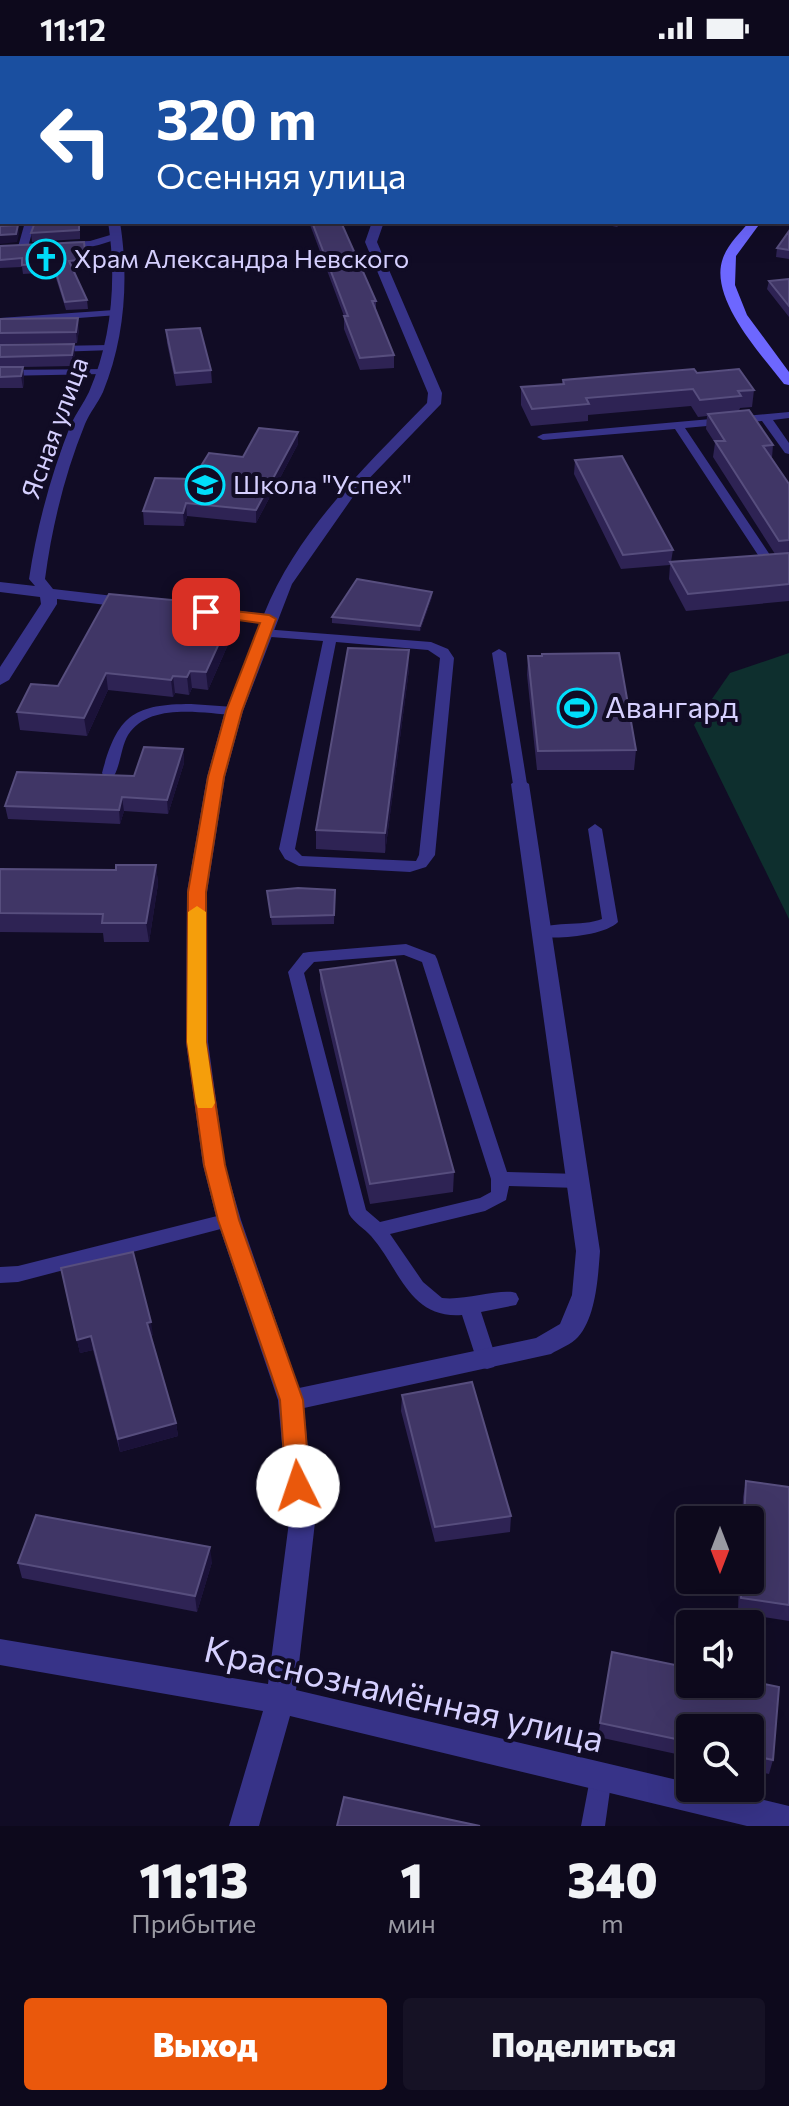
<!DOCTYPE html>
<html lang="ru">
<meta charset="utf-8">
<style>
:root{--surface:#0d091c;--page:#161225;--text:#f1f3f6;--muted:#9a9aa3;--line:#2d2a3b;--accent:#ea580c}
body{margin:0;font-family:Commissioner,sans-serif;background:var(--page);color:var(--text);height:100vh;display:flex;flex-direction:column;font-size:30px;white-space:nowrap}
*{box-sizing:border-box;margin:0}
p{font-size:26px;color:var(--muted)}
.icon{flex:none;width:44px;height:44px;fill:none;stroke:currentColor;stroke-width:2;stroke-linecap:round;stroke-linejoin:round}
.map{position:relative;height:1770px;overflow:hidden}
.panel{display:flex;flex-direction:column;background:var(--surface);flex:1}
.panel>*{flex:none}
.guide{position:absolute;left:0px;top:0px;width:790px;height:168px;box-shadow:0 8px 32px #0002,0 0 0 2px var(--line);background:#1a4fa0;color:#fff;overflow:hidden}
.needle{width:52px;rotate:180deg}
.fabs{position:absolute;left:676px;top:1450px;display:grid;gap:16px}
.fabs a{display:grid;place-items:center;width:88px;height:88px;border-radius:8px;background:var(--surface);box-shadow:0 8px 32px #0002,0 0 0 2px var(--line);font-size:40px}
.pin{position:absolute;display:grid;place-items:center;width:68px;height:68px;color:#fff;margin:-34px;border-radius:16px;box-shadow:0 4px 12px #0006}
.me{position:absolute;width:88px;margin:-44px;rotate:356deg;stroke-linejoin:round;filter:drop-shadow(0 0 6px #0008)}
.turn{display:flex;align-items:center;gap:28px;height:168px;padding:0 24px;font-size:36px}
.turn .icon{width:104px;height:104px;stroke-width:2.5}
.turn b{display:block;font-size:56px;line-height:68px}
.eta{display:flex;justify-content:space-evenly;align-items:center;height:136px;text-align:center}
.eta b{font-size:48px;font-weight:800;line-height:56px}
.button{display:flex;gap:16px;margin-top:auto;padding:16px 24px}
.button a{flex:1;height:92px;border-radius:8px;background:var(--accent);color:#fff;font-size:32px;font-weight:800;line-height:92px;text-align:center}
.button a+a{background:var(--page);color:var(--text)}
.status{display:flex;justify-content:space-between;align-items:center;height:56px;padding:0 40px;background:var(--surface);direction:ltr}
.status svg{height:22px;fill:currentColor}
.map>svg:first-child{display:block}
.green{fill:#0e2f2e}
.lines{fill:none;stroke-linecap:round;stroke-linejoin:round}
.service{fill:#373388;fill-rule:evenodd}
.minor{fill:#373388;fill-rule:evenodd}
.secondary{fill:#6d67ff;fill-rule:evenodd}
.wall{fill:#2e2354}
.shaded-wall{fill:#1b1239}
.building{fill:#403666;stroke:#574e7e;stroke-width:2}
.route{fill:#ea580c;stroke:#983908;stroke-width:2}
.slow{fill:#f59e0b}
.labels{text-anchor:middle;stroke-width:8;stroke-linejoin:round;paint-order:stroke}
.far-poi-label{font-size:26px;fill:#d6d0ff;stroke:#110c25;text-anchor:start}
.far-street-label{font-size:26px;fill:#d6d0ff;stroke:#110c25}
.poi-label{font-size:30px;fill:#d6d0ff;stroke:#110c25;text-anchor:start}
.near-street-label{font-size:36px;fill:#d6d0ff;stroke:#110c25}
</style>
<div class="status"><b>11:12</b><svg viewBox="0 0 49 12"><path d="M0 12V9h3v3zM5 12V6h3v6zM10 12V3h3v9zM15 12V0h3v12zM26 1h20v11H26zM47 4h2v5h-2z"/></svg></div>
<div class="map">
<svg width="789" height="1770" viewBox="0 0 789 1770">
<rect width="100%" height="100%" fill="#110c25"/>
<path class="green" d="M789 597V863L694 669 730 617Z"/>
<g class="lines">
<path class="service" d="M25 166H35L28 191 23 194 18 191Z
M117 177 122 180 120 182C102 188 77 198 59 189L64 186 90 185Z
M114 254 119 257 118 259 0 268V262Z
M109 289 113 290V294L55 296 50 293 55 290Z
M107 313 108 315 103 318 0 320V314Z
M789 356V362L773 364 789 387V398L785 397 762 365 685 372 770 499 764 503 758 499 675 373 543 384 537 381 543 378Z
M263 573 431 586 448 593 454 602 435 799 426 811 410 816 299 810 285 803 279 793 323 585 258 580V574ZM336 586 428 594 440 602 419 799 416 805 302 800 295 793Z
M499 593 506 597 527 728 520 732 513 728 492 597Z
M191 648 234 651 241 655 234 659C202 657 149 646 128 679 121 691 121 707 114 720H104L102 717C117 661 132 648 191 648Z
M595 768 602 773 618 866C604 880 556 884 536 880L534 876C547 864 583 871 602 863L588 773Z
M406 888 435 899 437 903 507 1116 579 1118 585 1120 588 1125 585 1130 579 1132 509 1130 506 1144 485 1155 390 1178 423 1226 442 1242C465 1245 501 1232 516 1237L519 1243 516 1249 481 1256 497 1305 494 1311 487 1313 480 1311 477 1305 462 1259C409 1263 400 1213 371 1180 364 1172 354 1167 349 1158L288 916 303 897 309 896ZM404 899 422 906 491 1123V1136L480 1142 380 1166 366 1154 304 917 314 906Z
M229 1157 236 1159 238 1164 236 1169 18 1226 0 1227V1211L18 1210Z
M600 1708 608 1712 612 1720 605 1770H581L592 1712Z"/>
<path class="minor" d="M388 0H400L387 2Z
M0 52H2V58H0Z
M0 158H2V166H0Z
M108 166H120C129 222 125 283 103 336 98 347 90 356 85 368 65 417 52 470 45 523L53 533 131 542 139 547 131 552 57 543V548L9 624 0 629V611L41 548 40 541 0 536V526L35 530 29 523C37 470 51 418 71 368 76 357 84 347 89 336 112 283 117 222 108 166Z
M372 166H384L377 186 442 337 441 348 357 435 292 528 243 655 225 721 207 836 208 986 225 1109 241 1164 299 1332 536 1282 560 1268 572 1239 576 1195 511 728 520 722 529 728 600 1195C598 1221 596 1261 578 1281 572 1288 559 1293 551 1298L304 1352 315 1466 296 1634 690 1727V1732H713L789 1750V1770H747L290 1660 259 1770H229L263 1655 0 1609V1583L268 1628 289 1466 278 1344 217 1164 203 1109 186 986 187 836 207 721 225 655 261 567 211 561 203 556 211 551 264 558C297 475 366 410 427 347L428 337 365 186Z"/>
<path class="secondary" d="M789 128V135H788V128Z
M749 166H761L736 200 735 229 747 259 789 316V329L784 328C761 298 708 242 723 202 728 188 740 177 749 166Z"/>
</g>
<path class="wall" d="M309 166H341L376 245V256L394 299V312L360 314 344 273V260Z
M593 166H622L617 171Z
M76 167 80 176V183L32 186 31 177Z
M789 175V203L776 201 777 192Z
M0 190 87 212 73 213 87 244 88 253 66 254 54 216 23 218 22 211 0 212Z
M789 223V261L767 233 769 225Z
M0 263 79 273 77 287 0 288Z
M166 274 211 314 212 327 176 330 167 287Z
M0 289 75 299 73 310 23 311 24 323 23 332H0Z
M697 317 754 334 752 351 740 352 739 355 773 389 772 402 789 428V545L686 555 669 523 670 509 621 513 574 418 575 404 673 494 671 506 775 498 713 401 715 387 706 373 707 360 698 361 691 350 588 359V365L531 370 521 349V331L562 328 563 324Z
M298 376V388L256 467 187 460 184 470 144 469 143 455 193 423Z
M432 536V541L420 575 332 567V561Z
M236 550 237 568 208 634 192 632 189 639 175 637 173 641 108 634 87 680 20 674 17 656 58 630Z
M528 600 636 694 634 714H537L527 619Z
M409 613 385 797 316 793V774Z
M183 693 184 707 168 758 124 755 120 768 8 763 5 750 134 720Z
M156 809 158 828 149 886H104L103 877 0 876V813L116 814Z
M335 834 334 868 272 869 267 835Z
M320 914 454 1116 453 1136 370 1148 320 934Z
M64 1226 153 1279 150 1280 176 1367 178 1380 120 1396 93 1294 80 1297Z
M402 1339 511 1460 510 1476 435 1486 401 1355Z
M746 1425 789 1431V1565L738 1557 739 1524H750V1464H742L743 1441Z
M212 1506 197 1556 22 1522 18 1507Z
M612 1596 690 1612V1628H750V1625L779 1631 773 1704 769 1718 750 1714V1672H690V1701L598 1681Z"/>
<path class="shaded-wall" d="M18 169 19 178 17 186 0 188V179Z
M86 203 87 212 70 213 69 205Z
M78 262 79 273 77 287 76 276Z
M74 288 75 299 73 310 72 299Z
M23 311 24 323 23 332 21 320Z
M298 376V388L256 467V454Z
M186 447 187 460 184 470 183 457Z
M432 536V541L420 575V570Z
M236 550 237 568 208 634 206 616Z
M409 594V613L385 797V777Z
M190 615 192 632 189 639 187 621Z
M106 617 108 634 87 680 84 662Z
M173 620 175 637 173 641 171 624Z
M183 693 184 707 168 758 167 744Z
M122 741 124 755 120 768 119 754Z
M156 809 158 828 149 886 146 867Z
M151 1266 153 1279 149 1280 147 1267Z
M91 1280 93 1294 80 1297 77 1284Z
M176 1367 178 1380 120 1396 118 1383Z
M210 1491 212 1506 197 1556 195 1540Z"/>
<path class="building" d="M457 0H535L532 2H454Z
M614 0H789V2H611Z
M44 166 79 167V174L31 177 34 169Z
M312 166H341L376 245H372L394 299 360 302 344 260H348Z
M18 169 16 178 0 179V170Z
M789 175V194L777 192Z
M84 186 86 203 69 205 87 244 65 246 53 207 22 209V202L0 204V190Z
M789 223V250L769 225Z
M78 262 76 276 0 277V263Z
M200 272 211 314 175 317 166 274Z
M74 288 72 299 0 301V289Z
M0 311H23L21 320 0 321Z
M694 313 697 317 739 313 754 334 738 335 741 340 700 344 693 333 586 342 589 348 532 353 521 331 564 328 563 324Z
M749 354 773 389 763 390 789 428V484L779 485 715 385H725L708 358Z
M259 372 298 376 256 454 186 447 183 457 143 455 155 422 193 423 209 397 243 401Z
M622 400 673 494 623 499 575 404Z
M789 497V528L688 538 670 506Z
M357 523 432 536 420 570 332 561Z
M109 538 236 550 206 616 190 615 187 621 173 620 171 624 106 617 84 662 17 656 31 628 58 630Z
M348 592 409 594 385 777 316 774Z
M619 597 636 694 538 695 528 600H542V598Z
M144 691 183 693 167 744 122 741 119 754 5 750 17 716 134 720Z
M116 809H156L146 867H102L103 858 0 857V813L116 814Z
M298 832 335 834 334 859 271 861 267 835Z
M395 904 454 1116 370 1128 320 914Z
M133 1196 151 1266 147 1267 176 1367 118 1383 91 1280 77 1284 61 1212Z
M472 1326 511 1460 435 1471 402 1339Z
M746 1425 789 1431V1549L741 1542 742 1524H750V1464H744Z
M36 1459 210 1491 195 1540 18 1507Z
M612 1596 690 1612V1628H750V1625L779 1631 773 1704 750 1699V1672H690V1686L600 1667Z
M344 1741 480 1770H337Z"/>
<path class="route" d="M206 552 269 559 276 563 242 655 224 721 206 836V986L225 1109 239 1164 303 1344 310 1430 306 1437 298 1440 289 1437 286 1430 280 1344 218 1164 204 1109 187 986 188 836 208 721 226 655 260 567 201 559V553Z"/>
<path class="slow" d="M197 850 206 856V986L215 1047 212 1052H198L196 1047 187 986 188 856Z"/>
<defs>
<symbol id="church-ring" viewBox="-11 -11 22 22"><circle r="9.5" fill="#110c25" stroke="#00defb" stroke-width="1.5"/><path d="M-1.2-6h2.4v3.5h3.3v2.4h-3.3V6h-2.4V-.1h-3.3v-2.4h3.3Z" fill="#00defb"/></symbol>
<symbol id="school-ring" viewBox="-11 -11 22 22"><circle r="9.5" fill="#110c25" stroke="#00defb" stroke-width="1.5"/><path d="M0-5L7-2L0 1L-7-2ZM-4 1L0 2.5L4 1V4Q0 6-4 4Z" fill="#00defb"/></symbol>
<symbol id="stadium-ring" viewBox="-11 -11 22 22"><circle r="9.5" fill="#110c25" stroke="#00defb" stroke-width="1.5"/><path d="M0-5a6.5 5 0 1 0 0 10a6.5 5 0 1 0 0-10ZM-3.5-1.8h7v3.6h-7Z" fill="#00defb"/></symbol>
</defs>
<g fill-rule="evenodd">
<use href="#church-ring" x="24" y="181" width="44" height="44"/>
<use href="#school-ring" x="183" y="407" width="44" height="44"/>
<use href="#stadium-ring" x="555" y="630" width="44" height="44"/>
</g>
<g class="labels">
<g class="far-poi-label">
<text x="74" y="212">Храм Александра Невского</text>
<text x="233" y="438">Школа "Успех"</text>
</g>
<g class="far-street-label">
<text transform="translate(55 372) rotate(-70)" y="9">Ясная улица</text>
</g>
<g class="poi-label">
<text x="605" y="662">Авангард</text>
</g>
<g class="near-street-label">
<text transform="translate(404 1638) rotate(13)" y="13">Краснознамённая улица</text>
</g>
</g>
</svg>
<div class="fabs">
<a><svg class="needle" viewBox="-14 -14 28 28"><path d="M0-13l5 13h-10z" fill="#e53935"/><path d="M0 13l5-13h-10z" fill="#9a9aa3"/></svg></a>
<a><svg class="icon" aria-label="sound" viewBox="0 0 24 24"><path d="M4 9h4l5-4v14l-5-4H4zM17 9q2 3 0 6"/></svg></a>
<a><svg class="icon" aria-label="search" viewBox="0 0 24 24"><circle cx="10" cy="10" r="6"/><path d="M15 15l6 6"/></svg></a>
</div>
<div class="pin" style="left:206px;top:556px;background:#d93025"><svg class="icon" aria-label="arrive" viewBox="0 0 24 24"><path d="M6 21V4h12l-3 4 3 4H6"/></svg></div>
<svg class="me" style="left:298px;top:1430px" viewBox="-20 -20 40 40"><circle r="19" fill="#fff"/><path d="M0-13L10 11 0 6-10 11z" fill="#ea580c"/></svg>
<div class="guide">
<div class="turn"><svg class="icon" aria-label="left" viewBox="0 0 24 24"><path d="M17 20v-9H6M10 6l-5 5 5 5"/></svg><div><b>320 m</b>Осенняя улица</div></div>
</div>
</div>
<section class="panel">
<div class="eta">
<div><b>11:13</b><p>Прибытие</p></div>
<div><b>1</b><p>мин</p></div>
<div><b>340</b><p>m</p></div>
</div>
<div class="button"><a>Выход</a><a>Поделиться</a></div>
</section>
